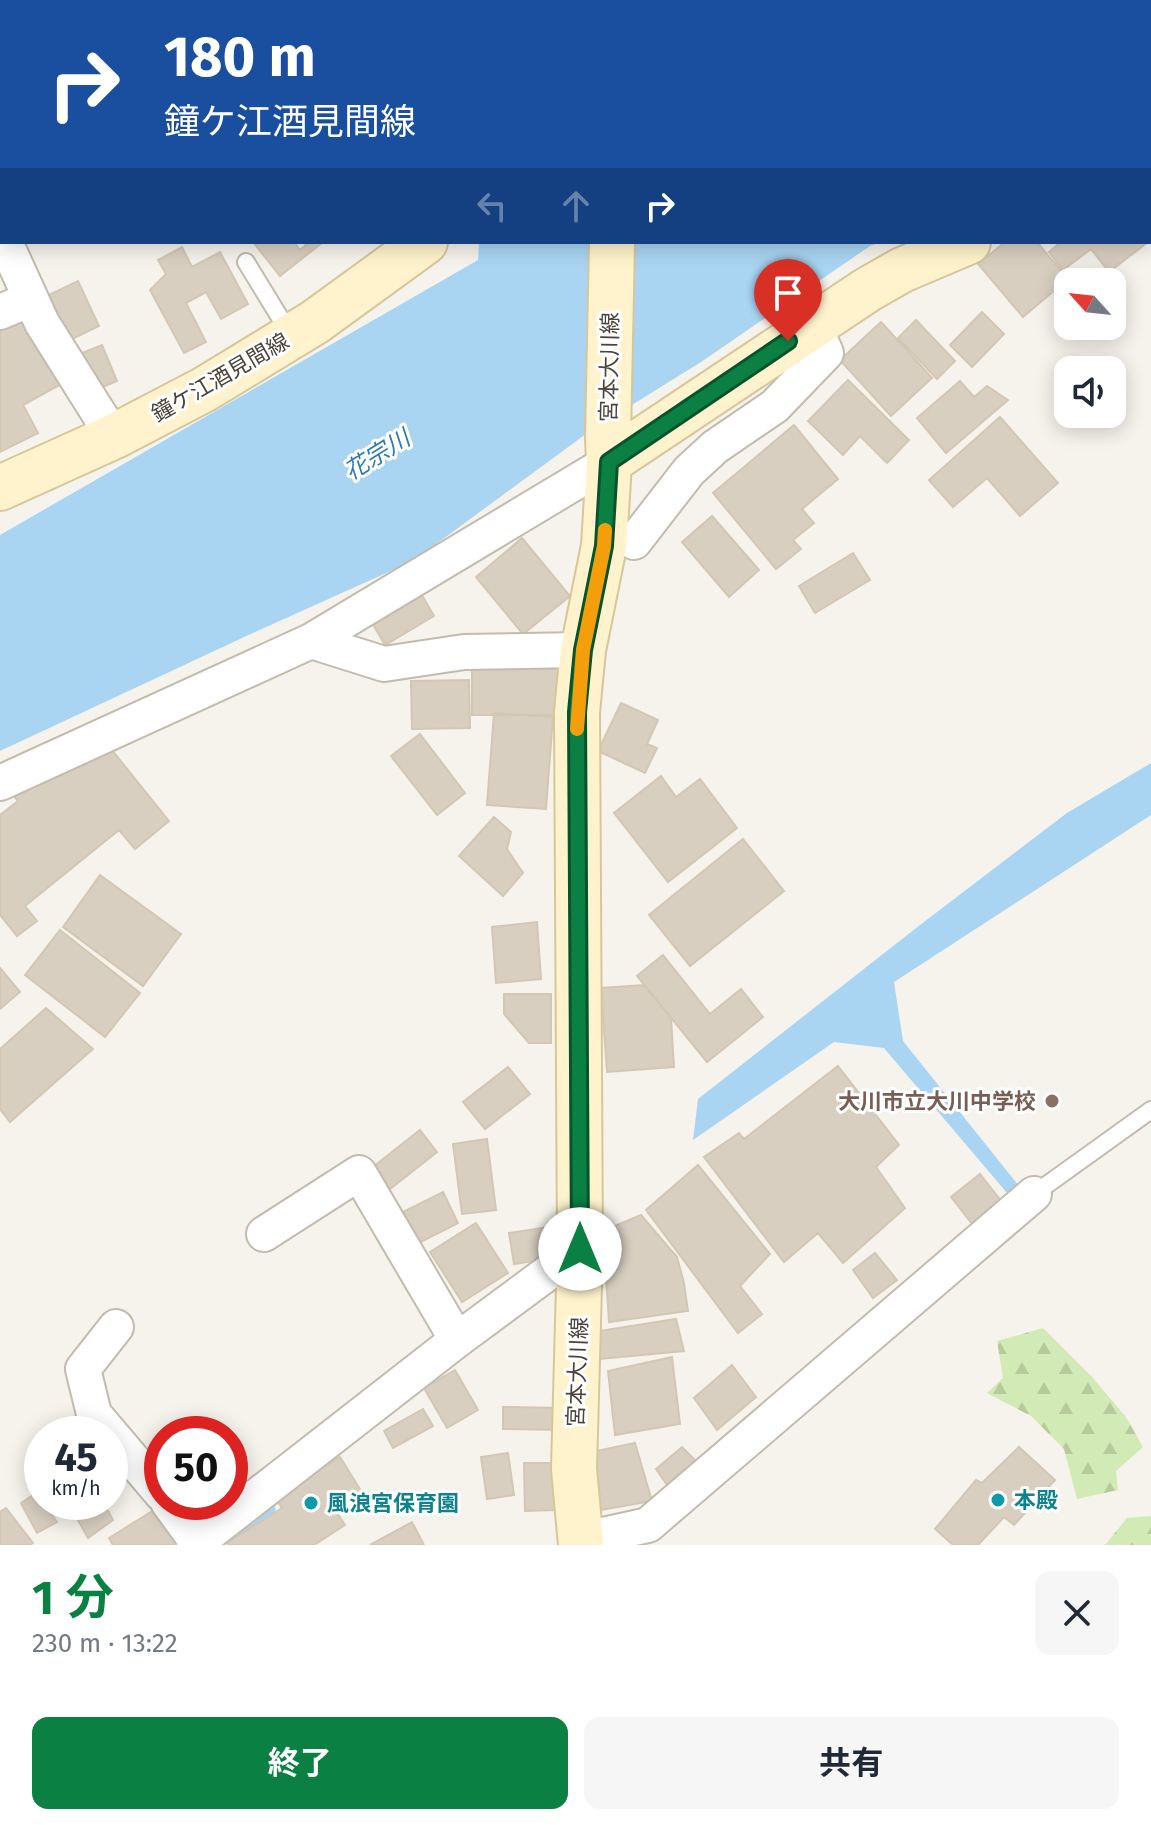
<!DOCTYPE html>
<html lang="ja">
<meta charset="utf-8">
<style>
:root{--surface:#fff;--page:#f6f6f7;--text:#1f2937;--muted:#747a83;--accent:#0b8043}
body{margin:0;font-family:"Fira Sans","Noto Sans JP",sans-serif;background:var(--page);color:var(--text);height:100vh;display:flex;flex-direction:column;font-size:30px;white-space:nowrap}
*{box-sizing:border-box;margin:0}
p{font-size:26px;color:var(--muted)}
.icon{flex:none;width:44px;height:44px;fill:none;stroke:currentColor;stroke-width:2;stroke-linecap:round;stroke-linejoin:round}
.map{position:relative;height:1545px;overflow:hidden}
.details{display:flex;flex-direction:column;background:var(--surface);flex:1}
.details>*{flex:none}
.hud{position:absolute;left:0px;top:0px;width:1152px;height:244px;box-shadow:0 4px 20px #0003;background:#1a4fa0;color:#fff;overflow:hidden}
.needle{width:52px;rotate:297deg}
.controls{position:absolute;left:1054px;top:268px;display:grid;gap:16px}
.controls a{display:grid;place-items:center;width:72px;height:72px;border-radius:16px;background:var(--surface);box-shadow:0 4px 20px #0003;font-size:40px}
.speed{position:absolute;left:24px;top:1416px;display:flex;gap:16px;font-size:40px;font-weight:700;text-align:center}
.speed>*{display:grid;place-content:center;width:104px;height:104px;border-radius:50%;background:var(--surface);box-shadow:0 4px 20px #0003;line-height:1}
.speed small{font-size:20px;font-weight:400}
.speed .limit{border:12px solid #d22;background:#fff;color:#111}
.pin{position:absolute;display:grid;place-items:center;width:68px;height:68px;color:#fff;margin:-82px -34px;border-radius:50% 50% 50% 0;rotate:-45deg;box-shadow:0 0 8px #0007}
.pin .icon{rotate:45deg}
.me{position:absolute;width:88px;margin:-44px;rotate:0deg;stroke-linejoin:round;filter:drop-shadow(0 0 6px #0008)}
.turn{display:flex;align-items:center;gap:28px;height:168px;padding:0 32px;font-size:36px}
.turn .icon{width:104px;height:104px;stroke-width:2.5}
.turn b{display:block;font-size:56px;line-height:68px}
.lanes{display:flex;align-items:center;height:76px;padding:0 32px;background:#0003;justify-content:center;gap:40px;direction:ltr}
.lanes .off{opacity:.35}
.round{display:grid;place-items:center;flex:none;width:84px;height:84px;border-radius:16px;background:var(--page)}
.summary{display:flex;align-items:center;justify-content:space-between;height:136px;padding:0 32px}
h1{font-size:48px;font-weight:700;line-height:60px;color:var(--accent)}
.button{display:flex;gap:16px;margin-top:auto;padding:16px 32px}
.button a{flex:1;height:92px;border-radius:16px;background:var(--accent);color:#fff;font-size:32px;font-weight:700;line-height:92px;text-align:center}
.button a+a{background:var(--page);color:var(--text)}
.map>svg:first-child{display:block}
.forest{fill:url(#forest-firs)}
.water{fill:#a9d4f2}
.lines{fill:none;stroke-linecap:round;stroke-linejoin:round}
.stream{stroke:#a9d4f2;stroke-width:9}
.building{fill:#d8cfc1;stroke:#d3c7b4;stroke-width:2}
.lane-casing{stroke:#c2bbae;stroke-width:20}
.street-casing{stroke:#c2bbae;stroke-width:38}
.secondary-casing{stroke:#d6c79b;stroke-width:48}
.lane{stroke:#fff;stroke-width:16}
.street{stroke:#fff;stroke-width:34}
.secondary{stroke:#fff3cd;stroke-width:44}
.route-casing{stroke:#07532c;stroke-width:20}
.route{stroke:#0b8043;stroke-width:14}
.slow{stroke:#f59e0b;stroke-width:14}
.education-dot{fill:#8d6e63;stroke:#fff;stroke-width:3}
.culture-dot{fill:#0f9aa8;stroke:#fff;stroke-width:3}
.labels{text-anchor:middle;stroke-width:6;stroke-linejoin:round;paint-order:stroke}
.street-label{font-size:22px;fill:#4b4439;stroke:#fff}
.education-label{font-size:22px;font-weight:bold;fill:#785e54;stroke:#fff;text-anchor:end}
.culture-label{font-size:22px;font-weight:bold;fill:#0d838f;stroke:#fff;text-anchor:start}
.water-label{font-size:24px;font-style:italic;fill:#2e7ab2;stroke:#fff}
</style>
<div class="map">
<svg width="1151" height="1545" viewBox="0 0 1151 1545">
<defs>
<pattern id="forest-firs" width="22" height="20" patternUnits="userSpaceOnUse" patternTransform="scale(2)"><rect width="22" height="20" fill="#d2eab5"/><path d="M5 1l3.5 6h-7zM16 11l3.5 6h-7z" fill="#b6ca9c"/></pattern>
</defs>
<rect width="100%" height="100%" fill="#f6f3ec"/>
<path class="forest" d="M1043 1328 1092 1377 1126 1417 1143 1447 1116 1471 1118 1490 1077 1499 1064 1449 1031 1416 987 1393 1003 1378 997 1341Z
M1151 1516V1545H1105L1127 1518Z"/>
<path class="water" d="M479 242H880L870 246 701 362 590 431 413 561 255 632 0 751V535L478 260Z
M1151 763V815L894 982 903 1041 1023 1191 1013 1200 884 1048 834 1042 693 1140 698 1099 920 925 1067 813Z"/>
<g class="lines">
<path class="stream" d="M299 0 301 2
M238 1531 271 1509"/>
</g>
<path class="building" d="M334 0H373L371 2H335Z
M435 0H464L466 2H432Z
M482 0H557L559 2H483Z
M253 242H294L300 250 309 242H323L280 276Z
M1005 242H1037L1068 279 1023 317 978 264Z
M1061 242H1148L1109 272 1091 249 1063 270 1049 252Z
M182 247 192 267 220 252 248 304 221 319 206 292 186 303 206 342 184 353 150 290 166 274 158 260Z
M78 281 99 326 68 341 47 296Z
M982 312 1004 334 972 367 950 345Z
M28 316 63 383 23 405 38 433 0 452V331Z
M916 320 955 361 937 379 898 338Z
M881 322 932 378 891 416 840 360Z
M102 345 117 381 96 390 82 353Z
M848 380 909 440 887 463 860 436 843 455 808 421Z
M960 381 974 397 987 386 1008 400 946 453 917 418Z
M1000 417 1058 483 1020 516 987 478 953 507 929 480Z
M794 425 838 479 802 509 814 523 793 540 801 549 776 569 713 493Z
M712 516 759 570 729 597 682 542Z
M522 538 570 596 523 634 476 577Z
M853 553 870 580 815 613 799 586Z
M419 590 434 616 385 645 370 619Z
M566 665V715H472V666Z
M469 680 470 728 412 729 411 681Z
M621 703 658 720 647 744 657 748 645 773 598 751Z
M494 713 553 717 546 809 487 805Z
M420 734 465 793 437 815 391 756Z
M103 739 169 821 135 849 119 830 25 906 37 921 17 936 0 915V815L18 801 12 794 46 767 55 778Z
M661 776 676 797 700 779 737 828 668 882 614 813Z
M494 817 511 832 507 849 523 873 503 896 459 856Z
M743 839 784 891 690 966 649 915Z
M100 875 181 934 143 986 63 927Z
M537 922 541 979 496 983 492 927Z
M60 930 140 993 105 1037 25 975Z
M663 955 710 1014 741 989 763 1017 707 1062 637 976Z
M0 968 20 992 0 1009Z
M644 985 671 1018 674 1067 607 1072 601 988Z
M504 994H551V1043H529L504 1014Z
M46 1008 93 1049 10 1122 0 1109V1049Z
M838 1066 899 1145 876 1167 905 1208 843 1263 818 1233 784 1262 704 1157 739 1133 744 1139Z
M508 1067 530 1094 485 1129 463 1102Z
M420 1130 437 1152 390 1189 373 1167Z
M487 1139 496 1210 462 1214 453 1144Z
M698 1165 770 1254 740 1286 762 1314 738 1333 646 1210Z
M980 1174 1002 1202 973 1225 951 1197Z
M443 1192 458 1223 415 1245 399 1214Z
M641 1215 677 1257 684 1283 688 1311 609 1322 603 1231Z
M476 1223 508 1273 462 1302 430 1252Z
M555 1226 560 1257 514 1264 509 1233Z
M875 1253 897 1280 873 1298 853 1270Z
M676 1319 684 1351 600 1359 599 1331Z
M672 1357 680 1424 615 1435 608 1371Z
M732 1365 756 1397 717 1430 694 1398Z
M455 1370 478 1410 447 1428 424 1388Z
M503 1407 562 1408V1430L503 1429Z
M423 1409 433 1426 393 1448 384 1431Z
M635 1443 652 1501 595 1511 587 1453Z
M682 1447 702 1467 672 1492 656 1469Z
M1019 1447 1055 1480 1014 1525 1004 1517 978 1545H953L935 1529 976 1480 982 1483Z
M508 1453 514 1495 487 1499 481 1457Z
M340 1457 361 1491 334 1508 345 1525 314 1545H229L227 1543 282 1508 275 1498Z
M524 1463H555L556 1510 525 1511Z
M36 1493 57 1522 37 1533 21 1503Z
M72 1502H103L113 1520 88 1538 69 1504Z
M6 1508 33 1543 30 1545H0V1512Z
M154 1510 177 1543 175 1545H113L109 1538Z
M412 1522 424 1545H370Z"/>
<g class="lines">
<defs>
<path id="lane" d="M246 262 290 334
M1034 1194 1151 1110"/>
<path id="street" d="M659 2 661 0
M5 242 42 323 101 417 115 436
M0 312 31 299
M634 542 689 471 715 447 775 406 826 353 813 324
M311 641 609 462
M0 783 311 641 384 664 464 652 583 650
M264 1234 359 1173 457 1340
M116 1327 83 1369 94 1414 162 1494
M168 1502 197 1542
M580 1540 648 1525 1034 1194
M194 1545 457 1340 580 1249"/>
<path id="secondary" d="M705 2 707 0
M1150 129H1151
M609 462 867 290 902 270 968 242
M0 488 115 436 205 389 315 322 425 242
M581 1545 574 1469 580 1249 577 712 583 650 604 546 609 462 608 438 612 242"/>
</defs>
<use href="#lane" class="lane-casing"/>
<use href="#street" class="street-casing"/>
<use href="#secondary" class="secondary-casing"/>
<use href="#lane" class="lane"/>
<use href="#street" class="street"/>
<use href="#secondary" class="secondary"/>
</g>
<g class="lines">
<defs>
<path id="route" d="M580 1249 577 712 583 650 604 546 609 462 788 341"/>
</defs>
<use href="#route" class="route-casing"/>
<use href="#route" class="route"/>
<path class="slow" d="M577 729 583 650 604 546 605 530"/>
</g>
<circle class="education-dot" cx="1052" cy="1101" r="8"/>
<g class="culture-dot">
<circle cx="998" cy="1500" r="8"/>
<circle cx="311" cy="1503" r="8"/>
</g>
<g class="labels">
<g class="street-label">
<text transform="translate(609 367) rotate(-89)" y="8">宮本大川線</text>
<text transform="translate(220 377) rotate(-30)" y="8">鐘ケ江酒見間線</text>
<text transform="translate(577 1372) rotate(-88)" y="8">宮本大川線</text>
</g>
<g class="education-label">
<text x="1036" y="1109">大川市立大川中学校</text>
</g>
<g class="culture-label">
<text x="1014" y="1508">本殿</text>
<text x="327" y="1511">風浪宮保育園</text>
</g>
<g class="water-label">
<text transform="translate(377 455) rotate(-32)" y="8">花宗川</text>
</g>
</g>
</svg>
<div class="controls">
<a><svg class="needle" viewBox="-14 -14 28 28"><path d="M0-13l5 13h-10z" fill="#e53935"/><path d="M0 13l5-13h-10z" fill="#747a83"/></svg></a>
<a><svg class="icon" aria-label="sound" viewBox="0 0 24 24"><path d="M4 9h4l5-4v14l-5-4H4zM17 9q2 3 0 6"/></svg></a>
</div>
<div class="speed"><div>45<small>km/h</small></div><div class="limit">50</div></div>
<div class="pin" style="left:788px;top:341px;background:#d93025"><svg class="icon" aria-label="arrive" viewBox="0 0 24 24"><path d="M6 21V4h12l-3 4 3 4H6"/></svg></div>
<svg class="me" style="left:580px;top:1249px" viewBox="-20 -20 40 40"><circle r="19" fill="#fff"/><path d="M0-13L10 11 0 6-10 11z" fill="#0b8043"/></svg>
<div class="hud">
<div class="turn"><svg class="icon" aria-label="right" viewBox="0 0 24 24"><path d="M7 20v-9h11M14 6l5 5-5 5"/></svg><div><b>180 m</b>鐘ケ江酒見間線</div></div>
<div class="lanes"><svg class="icon off" aria-label="left" viewBox="0 0 24 24"><path d="M17 20v-9H6M10 6l-5 5 5 5"/></svg><svg class="icon off" aria-label="ahead" viewBox="0 0 24 24"><path d="M12 20V5M6 11l6-6 6 6"/></svg><svg class="icon" aria-label="right" viewBox="0 0 24 24"><path d="M7 20v-9h11M14 6l5 5-5 5"/></svg></div>
</div>
</div>
<section class="details">
<div class="summary"><div><h1>1 分</h1><p>230 m · 13:22</p></div><a class="round"><svg class="icon" aria-label="close" viewBox="0 0 24 24"><path d="M6 6l12 12M18 6L6 18"/></svg></a></div>
<div class="button"><a>終了</a><a>共有</a></div>
</section>
